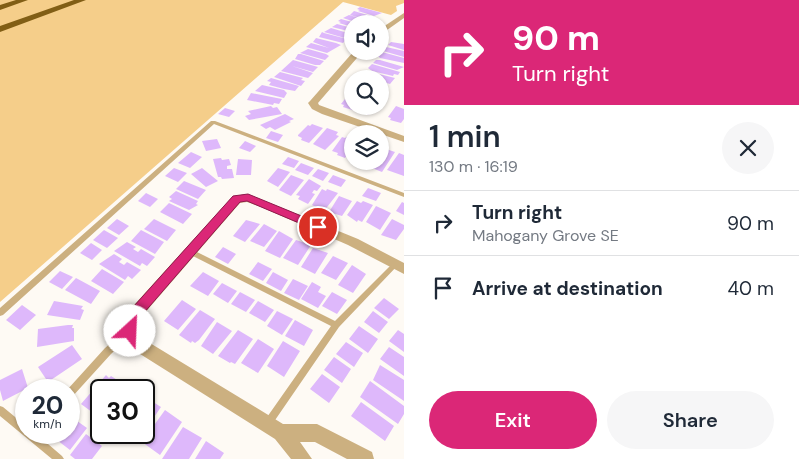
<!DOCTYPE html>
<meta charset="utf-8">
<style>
:root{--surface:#fff;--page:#f6f6f7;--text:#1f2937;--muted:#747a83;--line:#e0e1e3;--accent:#db2777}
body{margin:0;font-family:"DM Sans",sans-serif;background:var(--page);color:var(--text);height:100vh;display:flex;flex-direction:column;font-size:19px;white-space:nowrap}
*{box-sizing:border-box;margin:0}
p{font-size:16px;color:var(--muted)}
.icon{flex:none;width:28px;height:28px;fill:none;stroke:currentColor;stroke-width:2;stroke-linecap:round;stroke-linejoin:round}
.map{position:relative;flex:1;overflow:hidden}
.drawer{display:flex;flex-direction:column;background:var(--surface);width:395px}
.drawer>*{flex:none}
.guide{background:#db2777;color:#fff;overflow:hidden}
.fabs{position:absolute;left:344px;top:15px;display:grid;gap:10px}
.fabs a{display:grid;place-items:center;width:45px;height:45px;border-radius:50%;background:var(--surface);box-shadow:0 1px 4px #0004;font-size:25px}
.speed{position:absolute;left:15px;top:379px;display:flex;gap:10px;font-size:25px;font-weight:700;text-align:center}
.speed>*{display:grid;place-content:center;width:65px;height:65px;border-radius:50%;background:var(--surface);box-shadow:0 1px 4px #0004;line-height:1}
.speed small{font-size:12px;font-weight:400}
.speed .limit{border:2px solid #111;border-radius:8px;background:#fff;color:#111}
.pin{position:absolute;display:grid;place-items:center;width:42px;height:42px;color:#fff;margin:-21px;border:2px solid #fff;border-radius:50%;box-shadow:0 1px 5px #0007}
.me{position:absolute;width:55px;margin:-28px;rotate:25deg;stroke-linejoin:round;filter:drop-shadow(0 0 4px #0008)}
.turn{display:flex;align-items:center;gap:18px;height:105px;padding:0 25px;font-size:22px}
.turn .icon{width:65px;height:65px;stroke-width:2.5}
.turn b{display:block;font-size:35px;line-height:42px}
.round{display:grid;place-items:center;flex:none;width:52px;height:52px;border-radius:26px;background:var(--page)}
.summary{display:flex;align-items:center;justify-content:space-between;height:85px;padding:0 25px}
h1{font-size:30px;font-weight:600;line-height:38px}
.primary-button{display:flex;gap:10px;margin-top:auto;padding:10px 25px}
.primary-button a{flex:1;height:58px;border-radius:30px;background:var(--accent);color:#fff;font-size:20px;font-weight:600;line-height:58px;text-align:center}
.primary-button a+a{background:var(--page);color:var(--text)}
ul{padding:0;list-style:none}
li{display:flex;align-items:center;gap:15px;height:65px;padding:0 25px;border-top:1px solid var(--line)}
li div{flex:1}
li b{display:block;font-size:19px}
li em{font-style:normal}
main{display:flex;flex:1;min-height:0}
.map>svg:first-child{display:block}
.green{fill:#f5ce8a}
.building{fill:#deb8fb}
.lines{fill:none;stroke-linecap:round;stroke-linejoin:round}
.lane{fill:#ccb080;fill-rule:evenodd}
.street{fill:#ccb080;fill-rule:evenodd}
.highway{fill:#815e15;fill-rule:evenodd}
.route{fill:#db2777;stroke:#8e194d}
</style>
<main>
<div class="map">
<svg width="404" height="459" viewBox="0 0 404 459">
<rect width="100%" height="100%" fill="#fefaf4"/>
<path class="green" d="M0 0H404V3L396 6 397 11 391 15 343 2 0 302Z"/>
<path class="building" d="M360 7 382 13 374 16 358 11 360 10 357 9Z
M354 11 371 16 375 18 371 21 350 15Z
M349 15 370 21 361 24 343 18Z
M341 19 352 22V27L339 23 341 22 338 21Z
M337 24 352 28V32L332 27Z
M331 28 351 34 352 35 348 39 324 32Z
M322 32 324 33 347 39 343 43 319 37Z
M316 38 336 43 341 45 327 53 306 47 311 43 329 48 313 42Z
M391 42 404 44V50L388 45Z
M386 47 404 51V57L383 51Z
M308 49 326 54 329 56 325 60 300 53Z
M382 52 404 58V63L380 58 378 56Z
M298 54H301L324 61 320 65H315L295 59Z
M293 60 311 65 318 67 313 72 292 66 313 73 308 78 281 71Z
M376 60H380L404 67 397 70 373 63Z
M372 64 400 72 398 75 394 74 393 76 372 71 368 68Z
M280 72 303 78 301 80 305 81 301 86 274 77Z
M366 72H371L395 78 390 84 380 81V79L362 76Z
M271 78 299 86 295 91 284 89 269 85 271 82 267 81Z
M262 85 284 90 287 93 284 98 255 91Z
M251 93 282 99 279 104 274 103 273 105 247 100Z
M345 99 352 101V106H369L376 109 368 115 343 107 344 105 341 104Z
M271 106 273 108 277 107 282 114 249 120 245 116 251 114 248 111Z
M396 106 404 109V119L401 123 390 120 391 118 388 117Z
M225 108 235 111 229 117 218 114Z
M285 114 294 119 289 121 291 122 275 130 270 127 266 129 260 125Z
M312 124 323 128 309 143 301 140 302 138 298 136V135L308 125 310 126Z
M327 128 338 132 336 135 339 136 325 150 313 144Z
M271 131 283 135 278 142 266 138Z
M348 136 352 137V148L345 158 337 155 338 153 332 151 342 137 345 138Z
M217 139 221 148 206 151 202 141Z
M245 141 256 146 250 152 239 148Z
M383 148 395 152 382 172 372 168 373 166 367 164 369 161H380V150Z
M191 152 202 157 190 168 178 163Z
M399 153 404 155V176L387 170Z
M288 157 299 161 294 168 282 164Z
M221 158 222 160 229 159 231 165 227 166V169H232L234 178 222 179 221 177H218L213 159Z
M238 159 252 160 251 175H236Z
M301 163 314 168 308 175 295 170Z
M174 168 187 173 178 182 165 176Z
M202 168 218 181 206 187 191 174Z
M278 168 290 172 278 187 267 181Z
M318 169 329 173 323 181 312 176Z
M291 175 304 180 291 196 279 190Z
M333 175 346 180 341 187 328 182Z
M309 179 321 186 317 191 314 190 312 193 315 194 308 204 298 199 300 196 296 195Z
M184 181 206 190 198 199 176 189Z
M368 188 381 193 376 201 362 196Z
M322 189 326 191 327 189 338 193 324 211 312 205Z
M176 191 198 201 196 204 198 205 189 210 169 201 172 199 169 197Z
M146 193 158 199 150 207 138 201Z
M339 196 352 201 342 216 329 212Z
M357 201 361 203 363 201 373 205 362 222 358 220 357 222 347 215Z
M402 202 404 203V215L396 211Z
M169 203 192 214 183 224 160 212Z
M376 206 391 213 380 230 366 222Z
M117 219 129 226 119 235 107 228Z
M154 219 176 230 167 241 144 229Z
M392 219 404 225V229L396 240 381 235Z
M246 220 260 224 245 242 233 236Z
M264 224 277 231 264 247 250 241Z
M104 230 118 238 107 248 93 240Z
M141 230 164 242 155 254 131 241Z
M279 231 293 239 280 258 265 251Z
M296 240 311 245 298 265 283 258Z
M127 242 136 247 133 249 138 252 141 249 155 257 147 266 142 263 140 266 114 251Z
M91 243 102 250 92 260 80 253Z
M223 247 236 254 228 264 215 257Z
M313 248 328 253 315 274 301 267Z
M114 254 122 259 119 262 124 265 127 262 141 270 132 279 128 276 125 280 99 264Z
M333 256 348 263 336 280 321 273Z
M258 262 272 269 263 281 249 274Z
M352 265 366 274 353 293 338 285Z
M102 269 124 282 113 294 91 281Z
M60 271 73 277 62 289 49 282Z
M203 272 219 281 208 296 190 286Z
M273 272 288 280 281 291 266 283Z
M76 278 100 291 91 304 65 290Z
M293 279 308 286 299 300 284 293Z
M312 282 321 287 318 292 326 296 318 308 301 299Z
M222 283 237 291 228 303 213 294Z
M240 292 255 300 246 312 231 304Z
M332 292 347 300 337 314 322 306Z
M384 298 399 309 389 319 374 308Z
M182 300 196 309 178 330 164 321Z
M54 301 83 306 81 309 84 310 80 320 47 315Z
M258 301 274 310 265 322 249 313Z
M22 305 36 315 20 330 6 320Z
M200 310 215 319 199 340 195 343 192 341 191 343 179 335Z
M277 311 293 319 282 335 267 326Z
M373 311 388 322 379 333 364 322Z
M295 320 313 330 304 346 285 336Z
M217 322 232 331 213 354 201 346Z
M68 325H73L72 328H74V341L37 347 38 329Z
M359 326 378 339 368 353 349 339Z
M238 330 253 339 235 364 231 362 230 363 218 356Z
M398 330 404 334V352L389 341Z
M258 339 274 349 258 373 241 363Z
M283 341 300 351 284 377 267 366Z
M346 342 363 353 354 367 336 354Z
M72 345 82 359 48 382 38 367Z
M389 347 404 357V376L380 359Z
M334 357 351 369 342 383 324 370Z
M380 365 404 380V401L373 380Z
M22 369 28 388 3 401 0 390V380Z
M322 374 340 387 329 403 310 389Z
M106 375 109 378 111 376 122 383 117 390H101V409L96 415 81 404Z
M370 381 404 406V414L398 424 360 397Z
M144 399 148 402 150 400 161 407 144 432Z
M361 402 394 426 385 441 351 416Z
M165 410 182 422 160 455 142 442Z
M70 416 87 428 70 450 53 437 56 432H69Z
M183 427 202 438 189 459H162Z
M123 432H143L136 442Z
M86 434 102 446 92 459H75L70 455Z
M206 441 224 453 220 459H195Z"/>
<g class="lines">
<path class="lane" d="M211 121H215L404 193V197L214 124 3 315 0 316V308Z
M191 249 335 321 394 262H398L399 264 339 327 271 426 268 427 265 426 264 423 265 420 331 326 189 254 188 252 189 250Z
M130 328 133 329 134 331 133 333 111 354 72 397 69 398V390H67L105 348 127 329Z
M0 406 3 407 26 426V432H34L62 456 64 459H52L0 416Z"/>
<path class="street" d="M404 13V18L380 35V29Z
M354 51H363L318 103 319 105 404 136V142L322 114 312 109 308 103 310 101Z
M248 194 358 239 404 263V274L348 245 261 207 247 202 240 203 137 322 140 337 283 424H317L372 452 374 459H347L315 442H300L312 459H291L275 439 129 347 122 331 125 315 233 196Z"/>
<path class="highway" d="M16 0H28L0 10V5Z
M74 0H86L0 32V26Z"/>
</g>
<path class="route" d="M248 194 321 224 323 227 318 231 247 201 240 202 136 322 134 335 130 337 125 335 123 331 125 316 233 196Z"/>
</svg>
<div class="fabs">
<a><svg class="icon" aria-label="sound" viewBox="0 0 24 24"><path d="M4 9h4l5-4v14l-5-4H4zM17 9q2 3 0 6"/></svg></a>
<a><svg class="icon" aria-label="search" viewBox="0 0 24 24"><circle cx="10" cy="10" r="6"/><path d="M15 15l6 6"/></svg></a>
<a><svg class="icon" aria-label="layers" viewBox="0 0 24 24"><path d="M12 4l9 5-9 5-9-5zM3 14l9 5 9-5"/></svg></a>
</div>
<div class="speed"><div>20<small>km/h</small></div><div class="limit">30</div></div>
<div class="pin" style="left:318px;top:227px;background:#d93025"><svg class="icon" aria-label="arrive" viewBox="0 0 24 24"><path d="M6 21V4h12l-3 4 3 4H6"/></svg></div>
<svg class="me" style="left:130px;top:331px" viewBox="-20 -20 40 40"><circle r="19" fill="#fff"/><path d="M0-13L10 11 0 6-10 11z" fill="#db2777"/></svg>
</div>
<section class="drawer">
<div class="guide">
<div class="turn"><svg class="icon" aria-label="right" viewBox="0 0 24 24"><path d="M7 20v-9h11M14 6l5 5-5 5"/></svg><div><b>90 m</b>Turn right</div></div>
</div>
<div class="summary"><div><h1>1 min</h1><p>130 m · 16:19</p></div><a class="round"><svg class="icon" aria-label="close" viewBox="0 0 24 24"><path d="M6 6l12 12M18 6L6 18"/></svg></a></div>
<ul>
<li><svg class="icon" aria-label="right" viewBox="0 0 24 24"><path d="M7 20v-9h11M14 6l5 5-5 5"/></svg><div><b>Turn right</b><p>Mahogany Grove SE</p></div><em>90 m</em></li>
<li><svg class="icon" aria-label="arrive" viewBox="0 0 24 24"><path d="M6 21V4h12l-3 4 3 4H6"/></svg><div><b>Arrive at destination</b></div><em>40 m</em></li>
</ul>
<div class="primary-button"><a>Exit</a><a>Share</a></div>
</section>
</main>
